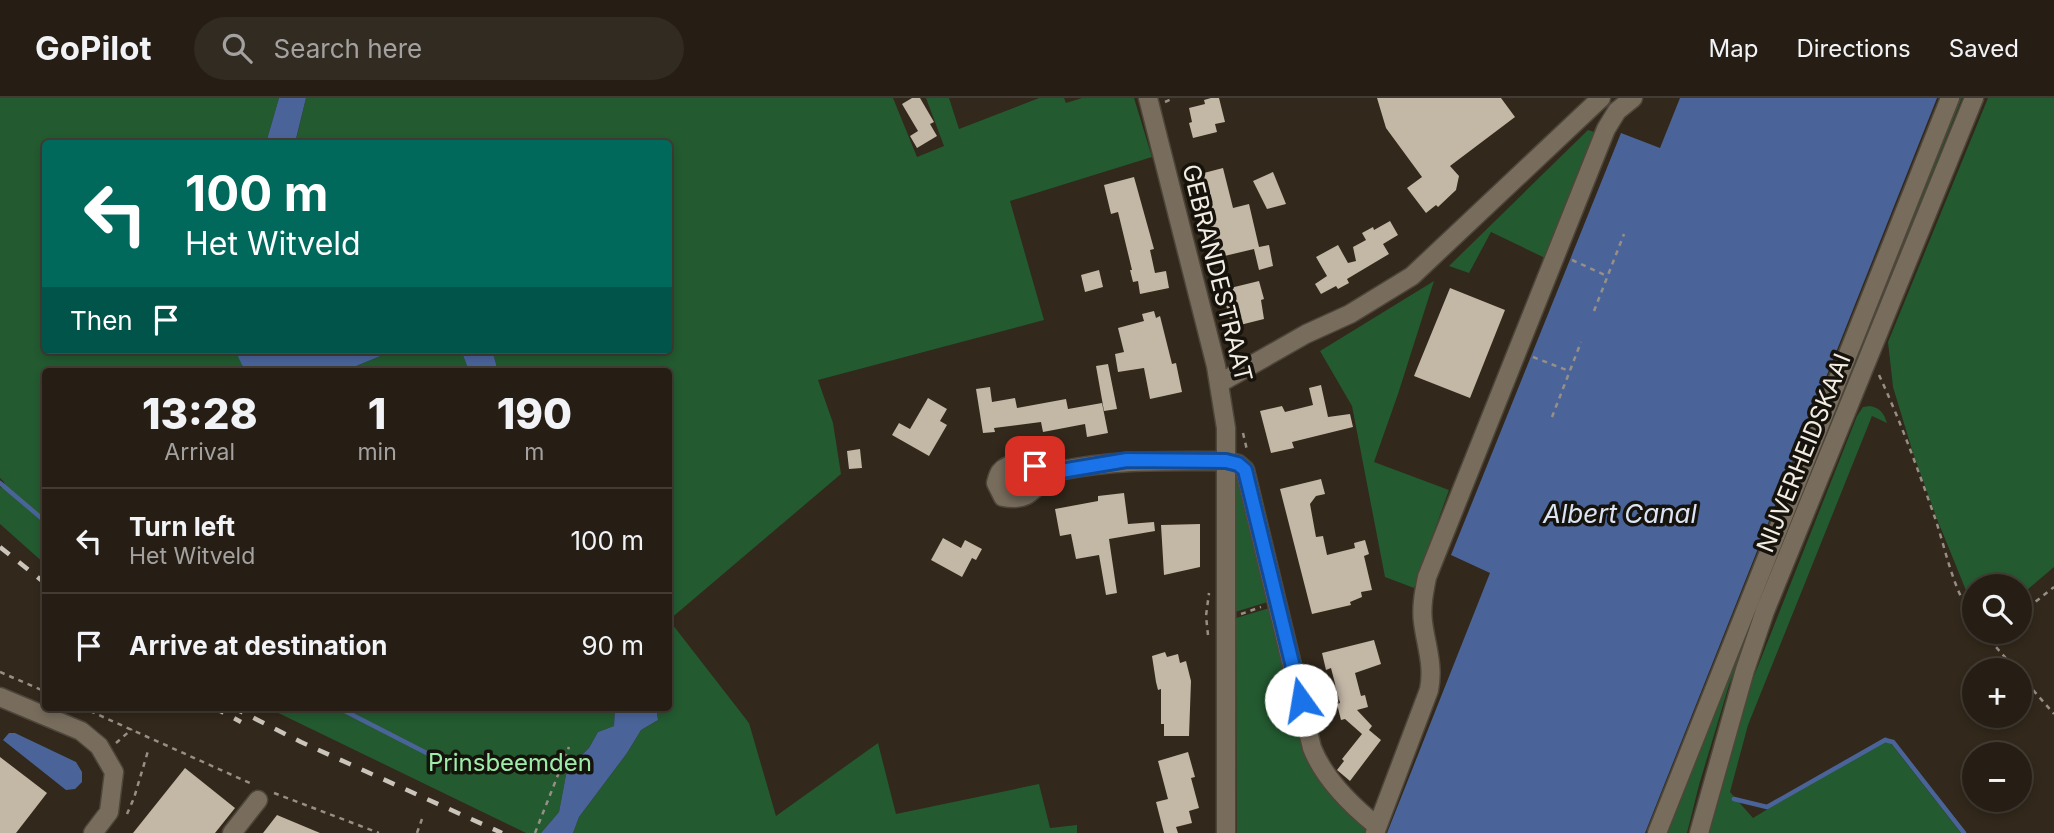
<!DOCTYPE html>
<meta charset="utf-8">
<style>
:root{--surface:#261e14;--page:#322b22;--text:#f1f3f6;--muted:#a4a2a0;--line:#423c34}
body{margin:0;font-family:Inter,sans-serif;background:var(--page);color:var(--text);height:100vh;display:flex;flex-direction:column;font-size:26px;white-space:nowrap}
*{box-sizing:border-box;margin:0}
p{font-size:23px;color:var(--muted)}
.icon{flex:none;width:38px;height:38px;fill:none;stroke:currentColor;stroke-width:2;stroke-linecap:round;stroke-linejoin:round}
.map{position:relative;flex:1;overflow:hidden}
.details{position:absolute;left:42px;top:270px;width:630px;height:343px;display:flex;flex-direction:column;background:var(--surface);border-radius:7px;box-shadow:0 4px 10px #0003,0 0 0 2px var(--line)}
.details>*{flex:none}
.banner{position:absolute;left:42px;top:42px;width:630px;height:214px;border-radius:7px;box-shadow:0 4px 10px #0003,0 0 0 2px var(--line);background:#00695c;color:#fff;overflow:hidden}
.controls{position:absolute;left:1962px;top:476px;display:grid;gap:14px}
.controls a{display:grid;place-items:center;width:70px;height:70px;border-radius:50%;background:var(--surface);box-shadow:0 4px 10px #0003,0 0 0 2px var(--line);font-size:35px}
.pin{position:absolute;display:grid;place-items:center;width:60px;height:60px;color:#fff;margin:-30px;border-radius:14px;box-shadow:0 4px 10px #0006}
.me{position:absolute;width:77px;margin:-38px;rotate:347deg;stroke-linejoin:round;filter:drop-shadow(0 0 5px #0008)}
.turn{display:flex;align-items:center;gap:24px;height:147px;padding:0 28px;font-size:32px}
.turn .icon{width:91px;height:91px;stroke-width:2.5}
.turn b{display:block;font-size:49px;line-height:60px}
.then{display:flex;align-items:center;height:66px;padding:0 28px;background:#0003;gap:14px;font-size:26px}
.eta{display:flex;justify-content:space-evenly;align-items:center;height:119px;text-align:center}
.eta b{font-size:42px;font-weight:800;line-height:49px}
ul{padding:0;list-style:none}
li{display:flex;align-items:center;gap:21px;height:105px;padding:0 28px;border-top:2px solid var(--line)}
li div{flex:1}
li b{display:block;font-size:26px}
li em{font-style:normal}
header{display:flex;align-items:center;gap:42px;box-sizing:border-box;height:98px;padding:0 35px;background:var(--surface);border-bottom:2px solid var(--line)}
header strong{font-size:33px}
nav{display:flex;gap:38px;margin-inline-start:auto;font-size:24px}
.search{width:490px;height:63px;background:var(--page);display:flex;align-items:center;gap:18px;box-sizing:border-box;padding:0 24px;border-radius:38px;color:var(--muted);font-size:26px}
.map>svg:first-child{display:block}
.green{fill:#235a30}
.water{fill:#4a649a}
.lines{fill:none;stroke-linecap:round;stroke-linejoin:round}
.stream{stroke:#4a649a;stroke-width:4.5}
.building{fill:#c3b7a6}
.minor-casing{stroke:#4e463a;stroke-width:21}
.path{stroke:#978f85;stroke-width:2.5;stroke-dasharray:5 5;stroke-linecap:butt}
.minor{stroke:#786d5d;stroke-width:18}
.rail{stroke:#cbc4ba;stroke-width:4.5;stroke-dasharray:12 12;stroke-linecap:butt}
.route-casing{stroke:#114b97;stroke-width:18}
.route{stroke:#1a73e8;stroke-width:12}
.labels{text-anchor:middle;stroke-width:7;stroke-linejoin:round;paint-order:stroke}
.street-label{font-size:24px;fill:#f2ece3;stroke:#16120c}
.park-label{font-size:24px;fill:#9dedaa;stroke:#16120c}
.water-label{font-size:26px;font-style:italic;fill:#dbe3f4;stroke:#16120c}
</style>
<header>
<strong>GoPilot</strong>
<div class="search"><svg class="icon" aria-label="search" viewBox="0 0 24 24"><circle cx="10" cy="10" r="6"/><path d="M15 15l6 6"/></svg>Search here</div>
<nav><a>Map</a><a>Directions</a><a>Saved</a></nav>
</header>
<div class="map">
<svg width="2054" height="735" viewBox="0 0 2054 735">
<rect width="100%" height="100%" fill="#32281b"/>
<path class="green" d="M0 0H279L266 45 46 46V252H235L242 266 249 273H46L45 466 0 426V389L5 391 4 384 0 380Z
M306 0H893L917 59 944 48 926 0H949L959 31 1039 0H1064L1066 5 1082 0H1134L1152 59 1010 103 1044 222 818 282 833 325 841 376 669 522 749 625 776 718 878 645 896 716 1039 686 1050 730 1077 727V735H573L579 719 627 655 641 632 658 622 656 609H668V273H498L492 252H668V46H295Z
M1954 0H1962L1729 587 1699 687 1687 735H1663Z
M1988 0H2054V469L2020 498V488H1974V512L1937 421 1913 355 1893 289 1888 244Z
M1588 32 1594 34 1593 49 1545 160 1491 134 1469 175 1449 168Z
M1434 183 1398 296 1374 364 1449 392 1414 490 1385 479 1352 308 1320 253Z
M395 252H461L469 273H344Z
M1870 308C1881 310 1884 316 1887 325L1872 318 1748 627 1730 694 1753 720 1886 639 1961 735H1706L1739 616 1857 318 1863 309Z
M1237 376 1271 503 1235 514 1232 381Z
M1273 509 1324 682 1368 732 1366 735H1237L1236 520Z
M266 609H615L614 628 598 634 589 650 571 668 566 677 559 714 541 735H526Z"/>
<path class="water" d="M279 0H306L295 45H266Z
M1680 0H1937L1645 735H1387L1490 475 1451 457 1621 35 1660 50Z
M235 252H395L344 273H249L242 267Z
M461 252H492L498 273H469Z
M615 609H656L658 622 641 632 627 655 579 719 573 735H541L559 714 566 677 571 668 589 650 598 634 614 628Z
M9 635H15L76 664 82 674V684L75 691 66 692 3 642Z"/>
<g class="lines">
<path class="stream" d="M0 385 46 424
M337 609 448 666
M1734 701 1767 709 1885 642 1893 644 1964 735"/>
</g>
<path class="building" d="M912 0H920L934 24 930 26 937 38 917 50 910 38 918 33 902 6Z
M1211 0H1219L1225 24 1215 26 1217 34 1193 40 1189 25 1192 24 1189 10 1205 6 1204 2Z
M1377 0H1501L1515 19 1450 68 1459 78 1456 92 1438 109 1436 107 1426 115 1407 90 1422 79 1386 30Z
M1223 70 1233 110 1249 106 1259 149 1269 147 1273 168 1259 172 1254 151 1216 160 1201 96 1205 94 1200 76Z
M1273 74 1286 106 1267 111 1253 83Z
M1134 79 1154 151 1150 152 1155 175 1166 173 1169 190 1140 196 1138 183 1133 184 1130 172H1132L1118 114 1111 116 1104 87Z
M1390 123 1398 137 1383 146 1389 156 1347 181 1349 185 1338 191 1336 188 1321 196 1315 186 1327 178 1316 159 1338 147 1348 165 1356 163 1353 149 1366 142 1362 135 1373 129 1374 132Z
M1099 172 1103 189 1085 194 1081 177Z
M1259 183 1264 201 1261 202 1264 221 1232 229 1222 192Z
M1450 190 1505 212 1470 300 1414 278Z
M1154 213 1156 220 1160 218 1172 266 1176 265 1182 294 1150 301 1144 270 1118 274 1115 256 1124 254 1118 230 1144 223 1142 216Z
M1108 266 1117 311 1104 313 1096 268Z
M1321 287 1328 319 1350 316 1353 329 1292 344 1294 350 1271 355 1260 313 1282 308 1285 314 1313 307 1309 290Z
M990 289 992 304 1015 300 1017 310 1066 301 1068 311 1102 305 1108 335 1087 339 1085 326 1043 334 1041 324 994 330 995 334 983 335 976 291Z
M928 300 947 311 940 323 947 327 929 358 892 337 899 325 910 331Z
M860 351 862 370 849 371 847 353Z
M1321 381 1325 396 1316 398 1310 406 1316 439 1323 438 1327 457 1355 450 1354 445 1365 442 1369 456 1364 458 1372 492 1361 494 1362 499 1350 504 1351 507 1312 516 1280 391Z
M1124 395 1128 426 1154 424 1155 433 1109 441 1117 495 1106 497 1099 457 1076 461 1071 436 1060 438 1055 411 1098 403V398Z
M1200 426V469L1164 477 1161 427Z
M943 440 961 450 965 442 982 451 976 462 972 460 962 479 931 462Z
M1374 542 1381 566 1355 575 1361 598 1365 597 1368 609 1357 612 1372 628 1369 632 1381 642 1350 683 1337 672 1344 663 1342 661 1362 636 1345 621 1341 622 1337 606 1340 605 1331 570 1326 572 1322 555Z
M1165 554 1167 559 1178 556 1180 565 1186 563 1191 583 1189 638H1164V626H1161V591L1158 592 1156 584 1152 558Z
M1188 654 1195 679 1191 680 1199 710 1189 713 1192 725 1176 729 1178 735H1164L1156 704 1168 701 1158 663Z
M0 659 47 695 16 735H0Z
M185 670 235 710 215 735H133Z
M277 717 320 735H263Z"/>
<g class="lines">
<defs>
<path id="minor" d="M1148 0 1216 268 1226 330V735
M1220 285 1306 236 1350 216 1412 178 1601 0
M1049 375C1037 369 1011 360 1000 374 998 377 997 381 996 385L1003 399C1038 406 1035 378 1058 373 1116 361 1168 363 1226 363L1238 366 1245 372 1312 650C1324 680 1352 708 1377 728
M0 599 81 633 99 648 114 674 109 714 93 735
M232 735 258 702
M1375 735 1429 592C1434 567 1426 548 1423 524 1421 509 1424 494 1427 479L1606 31 1617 13 1633 0
M1657 735 1950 0
M1699 735 1745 572 1765 513 1974 0"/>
</defs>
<use href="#minor" class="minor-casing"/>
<path class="path" d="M1165 4 1174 0
M1572 162 1607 178
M1594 213 1624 136
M1533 259 1569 273
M1879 277C1900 322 1917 369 1934 417 1946 451 1952 491 1974 521
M1552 319 1581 244
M1243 335 1247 352
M1241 516 1261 509
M2020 516 2054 489
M1983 534 2016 572
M1208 537 1206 518 1209 495
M1987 538 1993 534
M0 574 46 594
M2020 577 2054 616
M81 609 252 686
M116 645 132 631
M274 695 379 735
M127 716 134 700 148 653
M417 735 422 721
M535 735 569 649"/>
<use href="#minor" class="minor"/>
<path class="rail" d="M0 449 46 486
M213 609 241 624
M232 609 301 644 502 735"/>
</g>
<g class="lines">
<defs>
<path id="route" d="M1035 368 1049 375 1127 362 1226 363 1238 366 1245 372 1301 602"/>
</defs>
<use href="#route" class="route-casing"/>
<use href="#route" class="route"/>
</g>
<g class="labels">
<g class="street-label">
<text transform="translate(1217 175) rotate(76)" y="8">GEBRANDESTRAAT</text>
<text transform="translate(1804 355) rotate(-68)" y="8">NIJVERHEIDSKAAI</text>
</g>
<g class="park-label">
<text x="510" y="673">Prinsbeemden</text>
</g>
<g class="water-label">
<text x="1620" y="425">Albert Canal</text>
</g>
</g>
</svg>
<div class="controls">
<a><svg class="icon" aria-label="search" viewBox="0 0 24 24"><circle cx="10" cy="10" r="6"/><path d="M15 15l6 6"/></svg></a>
<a>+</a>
<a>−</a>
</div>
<div class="pin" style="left:1035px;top:368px;background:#d93025"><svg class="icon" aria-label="arrive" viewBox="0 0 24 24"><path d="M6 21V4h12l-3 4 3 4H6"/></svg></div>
<svg class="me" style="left:1301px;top:602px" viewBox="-20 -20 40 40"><circle r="19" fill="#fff"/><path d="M0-13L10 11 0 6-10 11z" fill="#1a73e8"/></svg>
<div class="banner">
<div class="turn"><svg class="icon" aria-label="left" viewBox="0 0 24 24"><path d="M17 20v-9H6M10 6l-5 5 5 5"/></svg><div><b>100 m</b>Het Witveld</div></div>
<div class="then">Then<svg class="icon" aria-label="arrive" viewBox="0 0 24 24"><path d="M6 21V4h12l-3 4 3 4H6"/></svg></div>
</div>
<section class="details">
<div class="eta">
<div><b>13:28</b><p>Arrival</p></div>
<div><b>1</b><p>min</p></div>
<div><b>190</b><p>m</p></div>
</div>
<ul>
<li><svg class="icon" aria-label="left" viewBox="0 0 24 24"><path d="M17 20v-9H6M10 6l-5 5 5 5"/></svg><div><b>Turn left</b><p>Het Witveld</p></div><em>100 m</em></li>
<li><svg class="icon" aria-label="arrive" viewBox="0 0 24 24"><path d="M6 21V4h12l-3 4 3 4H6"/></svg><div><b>Arrive at destination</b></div><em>90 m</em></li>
</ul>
</section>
</div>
